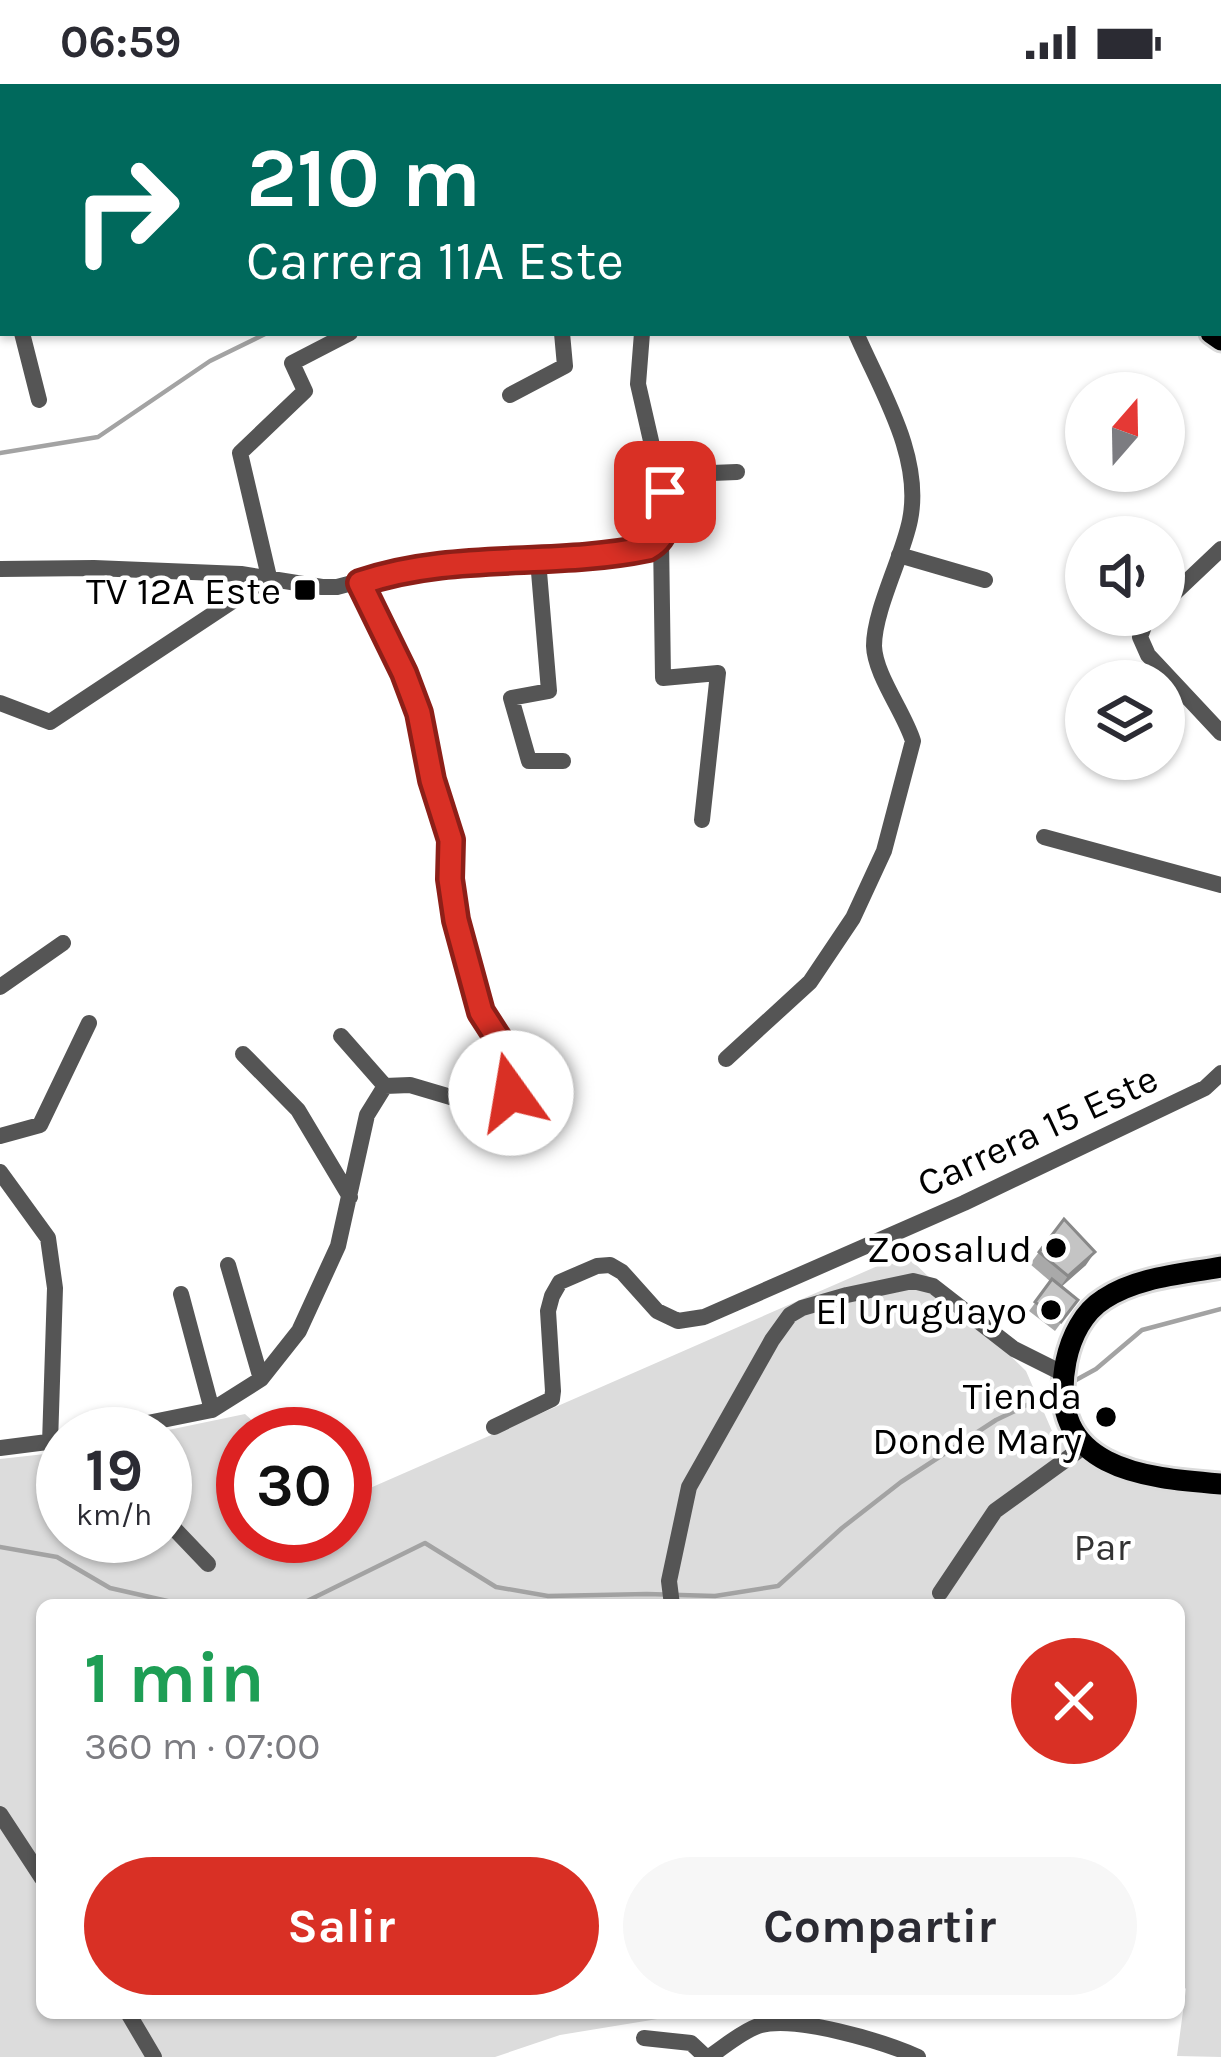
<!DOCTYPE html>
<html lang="es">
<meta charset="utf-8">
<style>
:root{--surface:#fff;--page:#f7f7f7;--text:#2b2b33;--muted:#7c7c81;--accent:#d93025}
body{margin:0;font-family:Karla,sans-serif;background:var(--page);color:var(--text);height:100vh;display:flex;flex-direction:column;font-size:45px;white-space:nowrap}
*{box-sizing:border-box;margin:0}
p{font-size:39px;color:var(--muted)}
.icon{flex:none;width:66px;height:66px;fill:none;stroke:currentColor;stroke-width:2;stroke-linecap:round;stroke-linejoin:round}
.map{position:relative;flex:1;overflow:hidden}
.drawer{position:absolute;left:36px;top:1515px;width:1149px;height:420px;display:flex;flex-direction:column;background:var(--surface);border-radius:18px;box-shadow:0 3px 9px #0004}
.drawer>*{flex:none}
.top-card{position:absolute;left:0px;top:0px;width:1221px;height:252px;box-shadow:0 3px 9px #0004;background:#00695c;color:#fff;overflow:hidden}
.needle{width:78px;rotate:20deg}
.controls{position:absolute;left:1065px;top:288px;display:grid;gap:24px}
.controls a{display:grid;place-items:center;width:120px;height:120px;border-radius:50%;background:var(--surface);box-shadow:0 3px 9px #0004;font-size:60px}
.speed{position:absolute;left:36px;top:1323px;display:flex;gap:24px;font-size:60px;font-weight:700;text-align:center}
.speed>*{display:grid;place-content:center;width:156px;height:156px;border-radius:50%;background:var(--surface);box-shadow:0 3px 9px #0004;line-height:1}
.speed small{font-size:30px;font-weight:400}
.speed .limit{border:18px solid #d22;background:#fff;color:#111}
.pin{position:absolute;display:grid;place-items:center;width:102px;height:102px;color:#fff;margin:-51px;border-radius:24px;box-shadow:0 6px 18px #0006}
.me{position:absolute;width:132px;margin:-66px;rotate:347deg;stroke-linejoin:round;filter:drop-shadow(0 0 9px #0008)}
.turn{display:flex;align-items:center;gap:42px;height:252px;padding:0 48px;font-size:54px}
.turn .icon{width:156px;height:156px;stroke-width:2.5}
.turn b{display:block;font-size:84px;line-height:102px}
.round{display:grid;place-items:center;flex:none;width:126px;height:126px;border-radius:63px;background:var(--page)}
.headline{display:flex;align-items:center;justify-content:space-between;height:204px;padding:0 48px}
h1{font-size:72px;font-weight:700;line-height:90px;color:#1e9e55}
.button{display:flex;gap:24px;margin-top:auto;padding:24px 48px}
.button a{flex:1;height:138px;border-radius:72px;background:var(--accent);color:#fff;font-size:48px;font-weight:700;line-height:138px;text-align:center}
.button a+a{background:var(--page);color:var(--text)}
.status{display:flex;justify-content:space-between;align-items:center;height:84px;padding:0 60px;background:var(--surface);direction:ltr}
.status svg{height:33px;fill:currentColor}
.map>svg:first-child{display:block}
.green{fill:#dcdcdc}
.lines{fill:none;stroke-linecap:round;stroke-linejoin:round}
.stream{stroke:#a3a3a3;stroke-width:4.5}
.major-casing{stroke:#dbdbdb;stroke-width:27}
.path{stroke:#777;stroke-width:3;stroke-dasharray:3 6;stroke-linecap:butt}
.minor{stroke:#555;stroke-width:16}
.major{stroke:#000;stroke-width:21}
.wall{fill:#a9a9a9}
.shaded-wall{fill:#898989}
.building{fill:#c4c4c4;stroke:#898989;stroke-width:3}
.route-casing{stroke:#8d1f18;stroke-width:30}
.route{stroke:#d93025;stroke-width:21}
.poi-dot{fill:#000;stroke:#fff;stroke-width:4.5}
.labels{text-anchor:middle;stroke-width:9;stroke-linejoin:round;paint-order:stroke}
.poi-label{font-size:39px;fill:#000;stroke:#fff;text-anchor:end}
.street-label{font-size:39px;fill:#000;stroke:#fff}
.park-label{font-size:39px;fill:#333;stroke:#fff}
</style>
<div class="status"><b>06:59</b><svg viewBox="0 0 49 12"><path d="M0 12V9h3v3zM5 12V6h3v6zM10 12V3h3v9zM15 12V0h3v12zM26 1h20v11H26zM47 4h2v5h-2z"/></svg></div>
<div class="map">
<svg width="1221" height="1973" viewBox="0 0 1221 1973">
<rect width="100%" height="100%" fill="#fff"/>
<path class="green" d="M905 1170 1026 1287 1052 1347 1086 1378 1144 1403 1221 1404V1973L1177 1972 1186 1905 1179 1896V1521H42V1929H694L560 1951 495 1973H0V1375L63 1368V1452H165V1350H149L245 1330 267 1350H243V1452H345V1415Z"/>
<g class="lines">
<path class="stream" d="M723 3 729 0
M0 369 98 353 210 277 267 249
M1076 1296 1096 1285 1142 1246 1221 1225
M0 1463 57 1473 110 1504 185 1521
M299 1521 425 1459 496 1503 548 1512 647 1510 715 1512 778 1502 842 1444 901 1398 996 1336 1052 1309"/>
<defs>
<path id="major" d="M902 0 904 3
M1211 249 1221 256
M1221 1183C1183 1190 1137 1193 1104 1215 1083 1228 1071 1253 1066 1277 1045 1385 1143 1394 1221 1400"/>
</defs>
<use href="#major" class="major-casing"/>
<path class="path" d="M848 0V3"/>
<path class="minor" d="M53 0 54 3
M147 0 149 3
M633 3 634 0
M711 3 714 0
M1218 115 1221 116
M0 158 3 171
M22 249 39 316
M642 249 638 300 667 427 661 454 663 594 718 589 702 736
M510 311 565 282 562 249
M661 391 737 388
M899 471 985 496
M538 476 549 607 511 614 529 677H563
M0 485 94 484 241 490 322 503H337L394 488 433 481 538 476 641 465 654 460 661 454
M1164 519 1221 465
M1152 531 1146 537 1140 553 1148 571 1221 649
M0 619 50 638 269 493 240 369 305 307 292 279 350 249
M1044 753 1221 801
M0 903 63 859
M341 952 385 1002
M243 970 298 1026 350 1113
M726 975 810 898 853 834 884 767 913 657C904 628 875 591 874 562 874 526 903 472 910 436 923 372 880 305 856 249
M0 1052 40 1041 89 939
M0 1088 48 1154 55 1204 50 1359
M228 1181 261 1295
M181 1210 212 1326
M494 1343 552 1315 553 1307 548 1227 552 1212 560 1198 597 1182 610 1181 622 1188 657 1227 678 1237 704 1233 964 1119 1205 1004 1221 989
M93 1350 212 1326 261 1295 299 1247 338 1162 367 1031 385 1002 410 1001 481 1022 511 1009 516 982 481 928 456 836 450 795 451 756 432 696 419 629 404 589 360 499
M0 1364 63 1356
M165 1435 208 1480
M940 1509 995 1427 1086 1361
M672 1521 669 1497 689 1403 772 1256 790 1231 802 1224 847 1211 913 1197 933 1202 1014 1265 1064 1290
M0 1730 42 1794
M128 1929 154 1973
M644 1954 691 1959 706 1973
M709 1973C724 1963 741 1948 758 1942 793 1930 885 1958 918 1973"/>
<use href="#major" class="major"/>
</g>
<path class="wall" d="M1064 1135 1086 1181 1061 1202 1078 1216 1055 1247 1029 1227 1051 1198 1030 1180Z"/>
<path class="shaded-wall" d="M1095 1168 1086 1181 1059 1205 1068 1192Z"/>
<path class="building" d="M1064 1135 1095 1168 1068 1192 1039 1168Z
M1052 1195 1078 1216 1061 1238 1035 1218Z"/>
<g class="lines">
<defs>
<path id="route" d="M511 1009 516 982 481 928 456 836 450 795 451 756 432 696 419 629 404 589 360 499C452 467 553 484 648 464 670 452 668 430 665 408"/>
</defs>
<use href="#route" class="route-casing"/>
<use href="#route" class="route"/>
</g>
<g class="poi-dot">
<rect x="293" y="494" width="24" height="24" rx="6"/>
<circle cx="1056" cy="1164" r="12"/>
<circle cx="1051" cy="1226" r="12"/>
<circle cx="1106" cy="1333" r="12"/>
</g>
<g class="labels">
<g class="poi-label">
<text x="281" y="520">TV 12A Este</text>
<text x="1032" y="1178">Zoosalud</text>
<text x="1027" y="1240">El Uruguayo</text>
<text x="1082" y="1325">Tienda<tspan x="1082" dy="45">Donde Mary</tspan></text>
</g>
<g class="street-label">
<text transform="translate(1037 1046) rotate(-25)" y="14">Carrera 15 Este</text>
</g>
<g class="park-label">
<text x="1102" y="1476">Par</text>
</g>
</g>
</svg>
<div class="controls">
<a><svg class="needle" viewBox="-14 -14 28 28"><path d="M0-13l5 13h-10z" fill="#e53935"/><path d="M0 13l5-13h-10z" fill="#7c7c81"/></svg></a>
<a><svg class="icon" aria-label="sound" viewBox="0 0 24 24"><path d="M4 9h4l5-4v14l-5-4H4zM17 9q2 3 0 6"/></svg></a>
<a><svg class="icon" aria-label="layers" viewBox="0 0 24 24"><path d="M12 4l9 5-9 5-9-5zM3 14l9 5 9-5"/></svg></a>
</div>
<div class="speed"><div>19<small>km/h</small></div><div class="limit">30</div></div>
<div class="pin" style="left:665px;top:408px;background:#d93025"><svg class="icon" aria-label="arrive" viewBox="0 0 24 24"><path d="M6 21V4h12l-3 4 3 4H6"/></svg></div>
<svg class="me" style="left:511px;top:1009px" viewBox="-20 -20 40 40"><circle r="19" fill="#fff"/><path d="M0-13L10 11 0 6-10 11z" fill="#d93025"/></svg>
<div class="top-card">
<div class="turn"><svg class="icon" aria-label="right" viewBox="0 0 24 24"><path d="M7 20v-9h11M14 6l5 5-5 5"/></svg><div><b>210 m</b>Carrera 11A Este</div></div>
</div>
<section class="drawer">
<div class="headline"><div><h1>1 min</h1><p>360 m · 07:00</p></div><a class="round" style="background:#d93025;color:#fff"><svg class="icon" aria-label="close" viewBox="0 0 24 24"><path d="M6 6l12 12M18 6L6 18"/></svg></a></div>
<div class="button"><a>Salir</a><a>Compartir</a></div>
</section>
</div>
